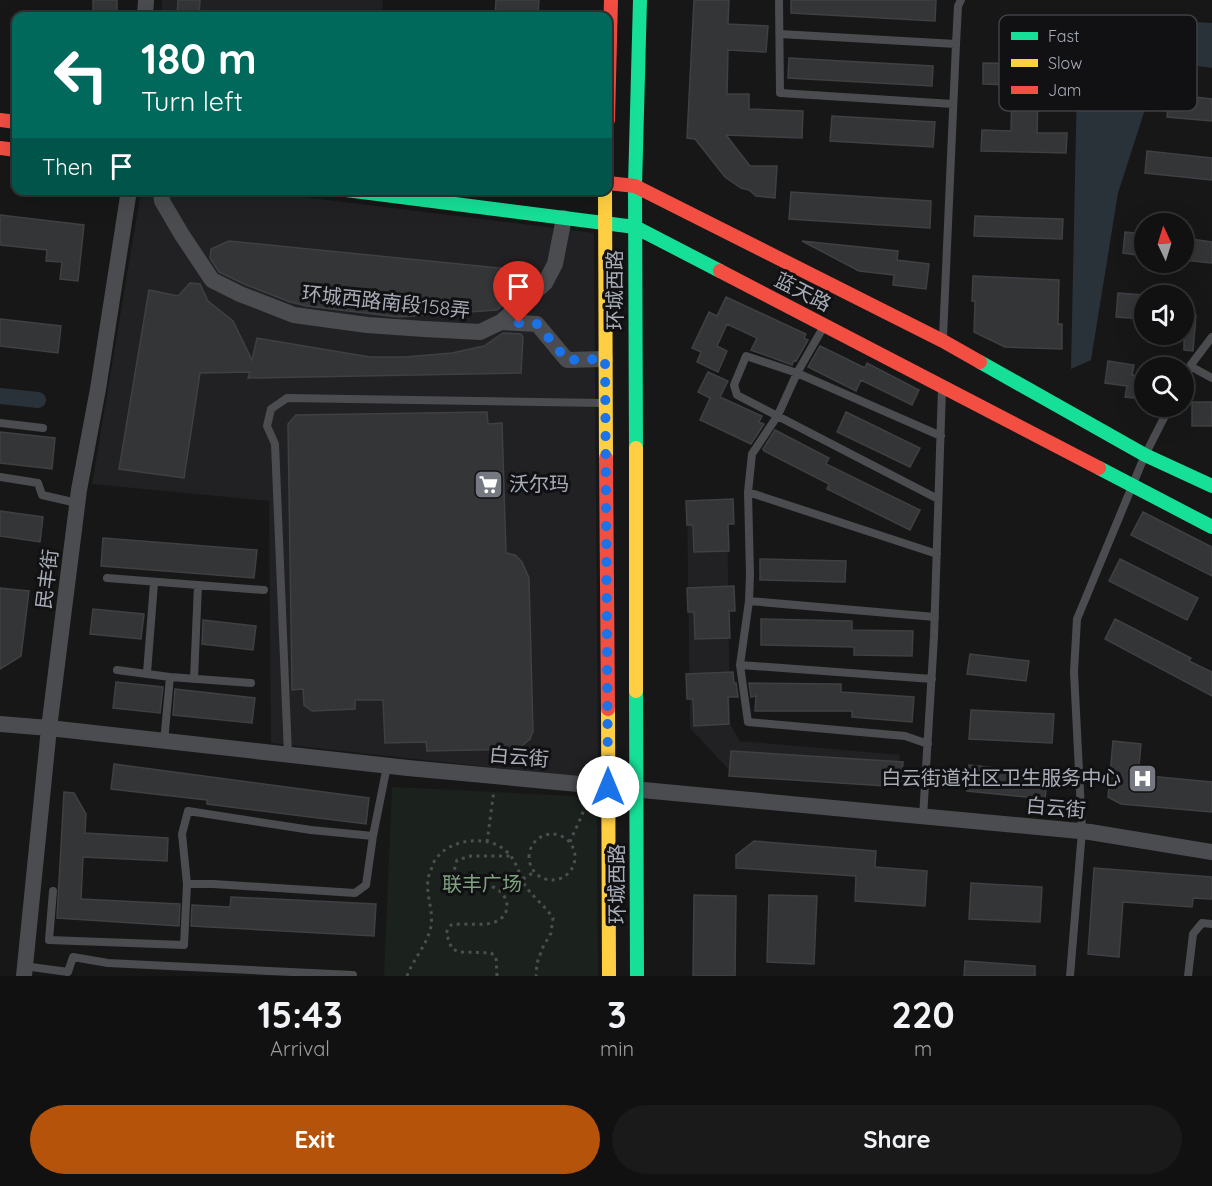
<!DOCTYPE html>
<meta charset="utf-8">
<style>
:root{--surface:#111;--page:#1a1a1a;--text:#f1f3f6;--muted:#9c9d9f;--line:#303131;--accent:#b45309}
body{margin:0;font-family:Quicksand,"Noto Sans SC",sans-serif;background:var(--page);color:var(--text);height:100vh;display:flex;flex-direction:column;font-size:22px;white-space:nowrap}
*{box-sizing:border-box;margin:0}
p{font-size:20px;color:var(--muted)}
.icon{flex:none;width:33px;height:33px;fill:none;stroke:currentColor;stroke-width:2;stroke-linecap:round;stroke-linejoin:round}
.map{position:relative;height:976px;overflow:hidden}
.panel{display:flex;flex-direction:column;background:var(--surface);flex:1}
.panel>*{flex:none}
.top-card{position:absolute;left:12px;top:12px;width:600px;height:183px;border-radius:12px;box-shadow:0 6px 24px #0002,0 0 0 2px var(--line);background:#00695c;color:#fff;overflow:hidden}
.needle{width:39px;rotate:356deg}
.tools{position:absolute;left:1134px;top:213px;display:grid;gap:12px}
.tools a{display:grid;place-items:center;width:60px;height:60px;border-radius:50%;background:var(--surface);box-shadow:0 6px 24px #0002,0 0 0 2px var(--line);font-size:30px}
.pin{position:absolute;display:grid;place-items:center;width:51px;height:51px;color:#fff;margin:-62px -26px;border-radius:50% 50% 50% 0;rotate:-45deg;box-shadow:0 0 6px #0007}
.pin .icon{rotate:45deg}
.me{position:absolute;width:66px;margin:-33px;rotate:0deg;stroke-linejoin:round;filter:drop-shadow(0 0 4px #0008)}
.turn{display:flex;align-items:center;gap:21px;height:126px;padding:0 30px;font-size:27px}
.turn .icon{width:78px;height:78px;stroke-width:2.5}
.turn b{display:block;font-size:42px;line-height:51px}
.then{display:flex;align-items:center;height:57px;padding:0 30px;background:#0003;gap:12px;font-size:22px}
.eta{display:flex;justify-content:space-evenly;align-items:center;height:102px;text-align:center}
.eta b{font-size:36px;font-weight:800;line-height:42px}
.primary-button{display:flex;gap:12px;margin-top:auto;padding:12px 30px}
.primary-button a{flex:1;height:69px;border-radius:36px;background:var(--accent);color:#fff;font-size:24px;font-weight:800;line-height:69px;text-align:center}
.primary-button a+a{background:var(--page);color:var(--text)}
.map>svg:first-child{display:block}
.built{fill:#212124}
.green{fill:#1b211c}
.water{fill:#2a3239}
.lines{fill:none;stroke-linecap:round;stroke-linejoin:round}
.canal{stroke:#2a3239;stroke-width:16}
.building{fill:#343537;stroke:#3f4043;stroke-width:1.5}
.path{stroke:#4d4e52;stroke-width:3;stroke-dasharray:3 4.5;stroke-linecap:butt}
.lane{stroke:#4b4c50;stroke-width:8}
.street{stroke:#4b4c50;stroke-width:16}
.fast{stroke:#16e098;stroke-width:14}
.slow{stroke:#ffcf43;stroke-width:14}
.jam{stroke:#f24e42;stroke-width:14}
.route{stroke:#1a73e8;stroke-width:10;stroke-dasharray:0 18}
.labels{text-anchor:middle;stroke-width:6;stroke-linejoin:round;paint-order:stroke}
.street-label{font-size:20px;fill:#a8adb8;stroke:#111113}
.poi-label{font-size:20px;fill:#a8adb8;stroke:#111113;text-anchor:start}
.park-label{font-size:20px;fill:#7fa381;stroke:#111113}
.key{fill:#111113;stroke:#3e4045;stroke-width:1.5}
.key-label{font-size:16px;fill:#a8adb8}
</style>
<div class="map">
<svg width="1212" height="976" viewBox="0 0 1212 976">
<rect width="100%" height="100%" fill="#171717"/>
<path class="built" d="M162 0H383L382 16H161Z
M141 191H255L594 233 598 766 595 779 271 743 269 501 92 484Z
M727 500 730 724 740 741 900 755 897 785 730 771 690 728 687 501Z"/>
<path class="green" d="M392 787 574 796 591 804 597 819 598 976H384Z"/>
<path class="water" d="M1107 17 1212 23V68L1197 66 1175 70 1150 94 1118 193 1091 360 1071 369 1077 81C1080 76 1086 70 1087 64 1093 46 1085 25 1107 17Z"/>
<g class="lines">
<path class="canal" d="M0 396 38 400"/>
</g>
<path class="building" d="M93 0H117V16H93Z
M178 0H200L199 16H177Z
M496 0H539L538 16H495Z
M694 0H729L728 24 768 26 766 52 728 50 727 94H749V109L803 111 802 138 726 135 750 166H777L775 198 756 196 749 190 741 188 725 177 695 139 687 138Z
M791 0H936L935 21 791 13Z
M789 58 933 66 932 86 788 78Z
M983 63 1039 64 1037 133H1067L1066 153 981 151 982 130 1011 131 1012 85 983 84Z
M1169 94 1212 99V121L1167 117Z
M832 116 935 122 933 147 830 141Z
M1147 151 1212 158V180L1145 173Z
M791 192 931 201 930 228 789 219Z
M0 215 84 225 78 281 60 279 62 262 46 261 47 250 0 245Z
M975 216 1063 219 1062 239 974 236Z
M1125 232 1144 234V256L1123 253Z
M1184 238 1212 242V263L1184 260Z
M229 241 509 269 517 282 519 292 497 310 398 317 307 306 290 302 244 284 219 272 210 258 211 249Z
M802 241 898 251 897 260 929 264 926 289 893 285 894 275 859 271Z
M973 276 1059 280 1058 324H1062V349L1005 347 974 332 975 301H972Z
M190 283 200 284 208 301 233 321 252 360 257 338 370 357H405L452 353 484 346 503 333 521 334 523 337 521 373 248 378 250 372 200 373 184 478 119 469 149 290 178 296Z
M1118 293 1144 295V319L1116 317Z
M726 297 806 334 804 338 808 340 796 361 794 360 792 365 751 350 757 338 727 324 717 346 727 351 718 372 697 362 701 352 692 348 709 312 717 316Z
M1184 313 1196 315 1193 351 1184 350Z
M0 319 61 326 58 353 0 346Z
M820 346 865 368 867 363 919 390 912 405 861 380 856 391 808 367Z
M1108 361 1134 365 1132 375 1144 376V399L1125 397 1127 386 1105 383Z
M708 372 728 381 720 397 762 416 759 422 764 424 751 444 700 420 710 398 698 392Z
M1192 402H1212V426H1192Z
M487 412 488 424 502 423 506 553 515 555 522 562 529 578 533 731 530 739 518 749 427 751 426 742 385 743 383 700H355V709L312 711 304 705 303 689 292 690 288 424 296 415Z
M846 412 920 448 910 467 837 432Z
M775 430 829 458 826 464 920 510 910 530 827 489 829 484 764 451 763 449Z
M0 432 55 438 52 469 0 463Z
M733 499 734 524H728L729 551 694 552 693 525H687L686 501Z
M0 511 43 517 40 542 0 536Z
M1143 512 1212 547V576L1131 535Z
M103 538 257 550 254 578 101 566Z
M760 559 846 561 845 582 760 580Z
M1120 559 1198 598 1187 620 1109 581Z
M734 586 735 611H729L730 638 695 639 694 612H688L687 588Z
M0 588 29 591 21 656 0 669Z
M93 609 144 614 141 639 90 634Z
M761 619 852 621V630L913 631 912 656 854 655V647L761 645Z
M1115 619 1191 658 1189 661 1212 672V696L1105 639Z
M203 620 256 626 253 650 202 644Z
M970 654 1029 661 1026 681 967 674Z
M733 672 734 683H736L738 697H728L729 724 694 726 693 699H687L686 674Z
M116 682 163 687 160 713 113 708Z
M749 683 841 684V692L914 697 912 722 852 717V711H755L756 696 751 697Z
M175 689 255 698 252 723 173 715Z
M971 710 1054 714 1052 743 969 739Z
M1113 741 1141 744 1138 775 1212 782V812L1121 804 1108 797Z
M731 751 903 762 901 787 729 776Z
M114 764 369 798 366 824 207 804V800L111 789Z
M969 765 1048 773 1045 799 967 791Z
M64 792 74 793 86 814 85 833 168 838 167 861 83 857 81 899 180 904 179 926 57 918Z
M754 841 876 851 875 867 927 871 925 906 855 901 856 876 736 868V855Z
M1094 868 1212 877V899L1193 898 1192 907 1123 902 1119 957 1088 954Z
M971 883 1042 887 1040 922 969 919Z
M694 895 736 896 735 976H693Z
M769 895 817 896 814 964 767 962Z
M231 897 376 904 374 936 191 926 192 905 230 907Z
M965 961 1035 966V976H964Z"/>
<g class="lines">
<path class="path" d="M529 857a23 23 0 1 1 46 0a23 23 0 1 1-46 0Z
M487 842 494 790
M570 842C575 829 583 816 586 802
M523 879 534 872
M407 976C413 959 428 944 431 926 434 908 423 890 430 872 432 868 433 862 436 859 449 839 488 834 506 851 517 860 519 876 526 887 534 898 545 906 553 918L551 933 543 947 537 963 536 976
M497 976 496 957 491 953 460 952 452 949 446 933 451 925C465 922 486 928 499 920 513 911 507 892 493 887 481 882 468 886 455 881L453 875 457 860 471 856H510"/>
<path class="lane" d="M779 0 780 93 953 104
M780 34 956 44
M824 326 797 373 778 415 752 454 748 492 937 554
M943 337 956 44 958 6 961 0
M1190 366 1212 378
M1184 379 1190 366 1212 337
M0 423 43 428
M0 477 38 483 42 495 77 503
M748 492 750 574 749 601 740 665 748 722 905 736 928 744
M938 499 737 395 734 385 746 356 797 373 941 436
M107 578 264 590
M749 601 935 617
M740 665 932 679
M117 670 170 677
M147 673 154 583
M194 679 198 585
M164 742 170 677 251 683
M288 754 275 444 267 426 271 409 287 398 602 403
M923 817 934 637 942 388
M187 884H213L355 893 366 885 373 836
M53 891 49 940 184 945 187 884 182 834 188 811 311 830 373 836 387 766
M24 966 68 972 73 957 108 963 353 975
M1070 976 1082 831 1074 672 1077 619 1145 455 1170 406
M1188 976 1193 934 1202 923 1212 924"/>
<path class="street" d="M145 16 146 0
M161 190 162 201 182 235 212 280 240 294 294 315 367 325 424 329 480 332 501 322 545 283 555 264 564 218
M501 322 537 324 567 360 605 359
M0 724 49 728 408 768 1090 832 1212 852
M24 976 49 728 79 490 98 389 129 190"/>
<path class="fast" d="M346 190 635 227 720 271
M980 362 1145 455 1212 486
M636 448 635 186 640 0
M1099 468 1212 527
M636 691 637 976"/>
<path class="slow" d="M605 190 606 458
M636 448V691
M608 709 609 976"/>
<path class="jam" d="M0 120 16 122
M608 120 611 0
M0 148 16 150
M608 183 635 186 943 341 980 362
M720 271 1099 468
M606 458 608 709"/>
</g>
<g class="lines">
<path class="route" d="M519 323 537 324 567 360 605 359 608 787"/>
</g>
<defs>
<symbol id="supermarket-square" viewBox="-11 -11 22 22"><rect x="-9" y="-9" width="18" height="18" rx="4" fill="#757880" stroke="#111113"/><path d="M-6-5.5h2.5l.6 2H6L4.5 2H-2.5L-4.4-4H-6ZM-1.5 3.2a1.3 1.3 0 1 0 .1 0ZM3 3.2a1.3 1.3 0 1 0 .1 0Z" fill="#fff"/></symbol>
<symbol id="hospital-square" viewBox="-11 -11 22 22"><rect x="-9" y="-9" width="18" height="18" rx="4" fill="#757880" stroke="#111113"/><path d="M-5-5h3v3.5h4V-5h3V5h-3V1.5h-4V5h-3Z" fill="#fff"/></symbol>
</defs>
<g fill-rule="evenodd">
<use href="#supermarket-square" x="472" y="468" width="33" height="33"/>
<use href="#hospital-square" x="1126" y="762" width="33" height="33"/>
</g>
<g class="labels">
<g class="street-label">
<text transform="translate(615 290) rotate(-90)" y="7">环城西路</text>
<text transform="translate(803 292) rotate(27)" y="7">蓝天路</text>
<text transform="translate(386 302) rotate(6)" y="7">环城西路南段158弄</text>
<text transform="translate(47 579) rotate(-83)" y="7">民丰街</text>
<text transform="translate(519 757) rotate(5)" y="7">白云街</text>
<text transform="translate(1056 808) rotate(5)" y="7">白云街</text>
<text transform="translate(617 884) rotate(-90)" y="7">环城西路</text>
</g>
<g class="poi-label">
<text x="509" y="491">沃尔玛</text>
<text x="1121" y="785" text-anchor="end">白云街道社区卫生服务中心</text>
</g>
<g class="park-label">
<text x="482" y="891">联丰广场</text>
</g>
</g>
<rect x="999" y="15" width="198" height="96" rx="9" class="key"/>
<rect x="1011" y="32" width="27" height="8" fill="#16e098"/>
<rect x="1011" y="59" width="27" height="8" fill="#ffcf43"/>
<rect x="1011" y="86" width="27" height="8" fill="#f24e42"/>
<g class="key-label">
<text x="1048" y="42">Fast</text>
<text x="1048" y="69">Slow</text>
<text x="1048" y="96">Jam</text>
</g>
</svg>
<div class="tools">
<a><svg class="needle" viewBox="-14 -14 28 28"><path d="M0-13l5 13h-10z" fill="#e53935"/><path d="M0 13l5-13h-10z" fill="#9c9d9f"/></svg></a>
<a><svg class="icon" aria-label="sound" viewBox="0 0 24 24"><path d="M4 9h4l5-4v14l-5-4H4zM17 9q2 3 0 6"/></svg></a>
<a><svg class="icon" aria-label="search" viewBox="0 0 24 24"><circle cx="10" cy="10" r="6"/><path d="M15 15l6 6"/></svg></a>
</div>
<div class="pin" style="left:519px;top:323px;background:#d93025"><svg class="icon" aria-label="arrive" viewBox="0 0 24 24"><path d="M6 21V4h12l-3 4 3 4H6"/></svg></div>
<svg class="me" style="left:608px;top:787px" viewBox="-20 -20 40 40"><circle r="19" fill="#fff"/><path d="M0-13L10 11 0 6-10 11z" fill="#1a73e8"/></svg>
<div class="top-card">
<div class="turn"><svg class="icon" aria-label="left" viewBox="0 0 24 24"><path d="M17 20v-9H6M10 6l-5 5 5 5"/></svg><div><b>180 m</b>Turn left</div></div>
<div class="then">Then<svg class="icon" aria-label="arrive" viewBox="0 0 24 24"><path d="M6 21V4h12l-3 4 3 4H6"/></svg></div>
</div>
</div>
<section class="panel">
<div class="eta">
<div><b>15:43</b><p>Arrival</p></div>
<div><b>3</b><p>min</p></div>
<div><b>220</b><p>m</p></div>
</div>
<div class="primary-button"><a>Exit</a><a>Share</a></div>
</section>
